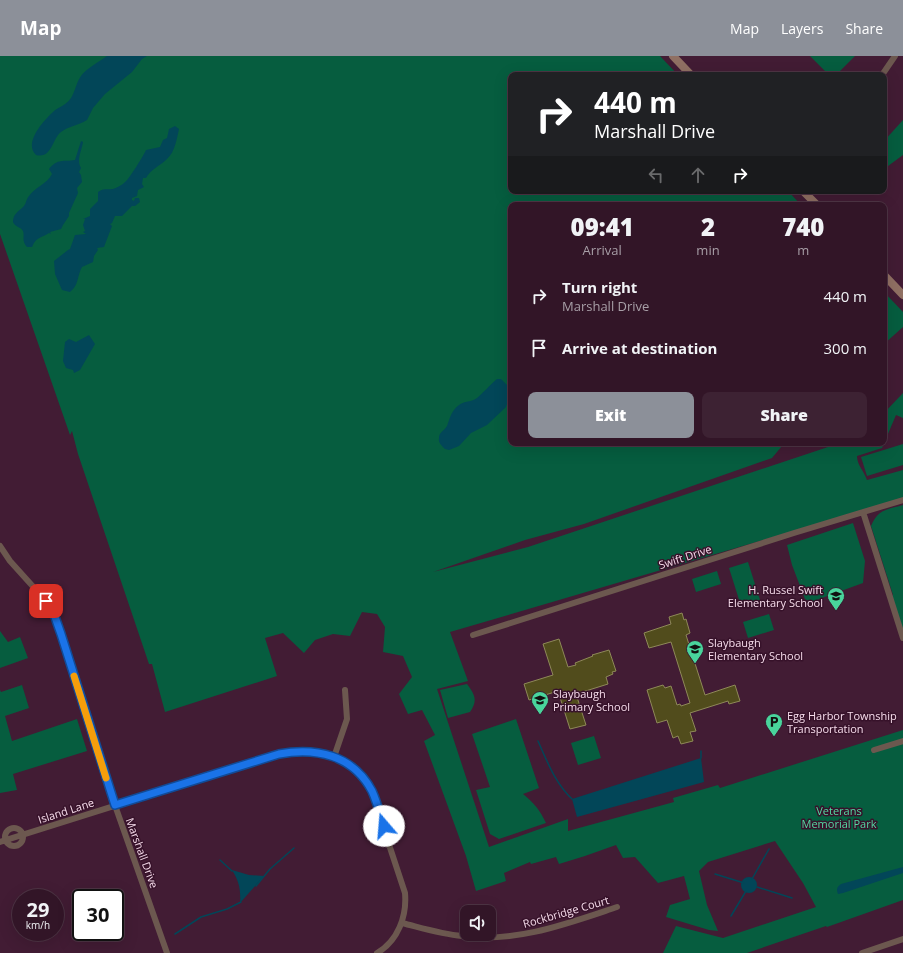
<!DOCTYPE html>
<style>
:root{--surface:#321527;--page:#3d2233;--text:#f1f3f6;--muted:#a89fa7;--line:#4d3444;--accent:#8c9099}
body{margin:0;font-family:"Open Sans",sans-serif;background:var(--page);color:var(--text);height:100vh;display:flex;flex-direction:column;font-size:15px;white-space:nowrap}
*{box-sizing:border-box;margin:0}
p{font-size:13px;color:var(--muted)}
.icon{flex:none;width:22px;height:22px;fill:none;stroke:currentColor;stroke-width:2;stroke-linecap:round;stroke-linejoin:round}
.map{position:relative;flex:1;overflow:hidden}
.side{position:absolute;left:508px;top:146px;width:379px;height:244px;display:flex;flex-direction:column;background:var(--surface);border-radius:8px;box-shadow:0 4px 16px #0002,0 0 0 1px var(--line)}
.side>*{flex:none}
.banner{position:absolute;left:508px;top:16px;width:379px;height:122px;border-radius:8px;box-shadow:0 4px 16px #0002,0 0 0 1px var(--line);background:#202124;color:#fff;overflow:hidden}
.buttons{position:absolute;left:460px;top:849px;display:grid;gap:8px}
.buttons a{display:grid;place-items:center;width:36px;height:36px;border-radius:8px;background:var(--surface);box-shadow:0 4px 16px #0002,0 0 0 1px var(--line);font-size:20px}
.speed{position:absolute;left:12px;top:833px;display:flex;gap:8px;font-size:20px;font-weight:700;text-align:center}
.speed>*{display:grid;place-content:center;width:52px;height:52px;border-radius:50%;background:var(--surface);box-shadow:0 4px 16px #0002,0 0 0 1px var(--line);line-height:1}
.speed small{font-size:10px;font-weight:400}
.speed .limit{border:2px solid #111;border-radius:6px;background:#fff;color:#111}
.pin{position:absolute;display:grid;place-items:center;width:34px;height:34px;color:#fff;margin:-17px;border-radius:8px;box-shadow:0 2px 6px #0006}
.me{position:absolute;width:44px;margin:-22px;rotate:342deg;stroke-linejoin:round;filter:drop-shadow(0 0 3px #0008)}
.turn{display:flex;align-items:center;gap:14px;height:84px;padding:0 20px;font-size:18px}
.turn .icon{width:52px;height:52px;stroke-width:2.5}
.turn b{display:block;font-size:28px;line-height:34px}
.lanes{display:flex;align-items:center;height:38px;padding:0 20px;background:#0003;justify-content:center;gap:20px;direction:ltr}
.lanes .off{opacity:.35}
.eta{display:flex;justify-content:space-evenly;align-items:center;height:68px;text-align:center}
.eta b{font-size:24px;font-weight:800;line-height:28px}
.button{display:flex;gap:8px;margin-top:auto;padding:8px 20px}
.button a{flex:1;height:46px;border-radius:8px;background:var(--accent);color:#fff;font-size:16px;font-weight:800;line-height:46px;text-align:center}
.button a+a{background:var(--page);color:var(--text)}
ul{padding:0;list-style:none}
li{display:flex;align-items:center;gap:12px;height:52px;padding:0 20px}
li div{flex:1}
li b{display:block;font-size:15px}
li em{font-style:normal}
header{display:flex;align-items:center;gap:24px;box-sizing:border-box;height:56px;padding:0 20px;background:var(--accent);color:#fff}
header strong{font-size:19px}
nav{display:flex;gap:22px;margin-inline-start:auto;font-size:14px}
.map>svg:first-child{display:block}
.green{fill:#065d3f}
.water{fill:#024658}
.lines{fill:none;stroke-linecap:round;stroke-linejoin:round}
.stream{stroke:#024658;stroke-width:1.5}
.building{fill:#514c1c;stroke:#8e8958}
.minor{stroke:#6c584f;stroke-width:6}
.secondary{stroke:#907063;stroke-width:8}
.route-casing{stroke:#114b97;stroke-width:10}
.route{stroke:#1a73e8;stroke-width:7}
.slow{stroke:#f59e0b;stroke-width:7}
.labels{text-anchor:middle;stroke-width:3;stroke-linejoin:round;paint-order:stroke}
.street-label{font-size:11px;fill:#f6dceb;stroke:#37122a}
.poi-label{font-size:11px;fill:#f6dceb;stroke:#37122a;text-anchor:start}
.park-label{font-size:11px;fill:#54daa3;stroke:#37122a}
</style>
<header>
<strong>Map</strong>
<nav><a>Map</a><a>Layers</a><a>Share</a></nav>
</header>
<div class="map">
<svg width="903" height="897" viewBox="0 0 903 897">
<rect width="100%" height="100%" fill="#421c34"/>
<path class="green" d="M0 0H660L678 19H511V135H788L801 149H511V387H812L782 390 772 402 584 468 525 484 433 516 528 491 840 387H884V357L903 337V362L896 359 882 392 857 400C857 409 864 415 867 424L903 414V443L450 576 468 625 437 633 489 791 568 763V775L674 746 673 742 718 729 720 732 903 674V844L827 871 826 870 747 897H663L676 870 723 882 816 851 803 827 775 785 708 806 699 815 707 849 718 875 709 874 666 861 670 849 690 843 684 820 658 827 635 801 623 802 616 789 585 800 559 808 556 801 531 808 530 806 504 817 506 825 476 835 466 800 424 685 435 679 422 654 408 658 399 638 412 621 403 600 383 596 385 571 377 558 362 556 350 580 333 578 315 584 304 597 283 577 265 582 277 620 165 656 152 608H149L78 398 72 375 70 379 0 178Z
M810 0H855L836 19H829Z
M903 64V99L884 113V85Z
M884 236 903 256V271L884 288Z
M903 388V409L867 420 861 401Z
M903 449V582L890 541 893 539 871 470C878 453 886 454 903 449Z
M853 467 865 505 863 527 811 546 805 543 792 509 787 489Z
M748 506 760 544 741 550 729 512Z
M717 515 721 528 696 536 692 523Z
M769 558 774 574 748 582 743 566Z
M0 575 8 586 20 581 28 602 0 612Z
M467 628C475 639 478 644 470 656L448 662 440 634Z
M22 629 29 652 5 660 12 685 77 663 87 695 13 718 17 734 0 737V634L1 636Z
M516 663 539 732 523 738C534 747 540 754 546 767L499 783 490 778 476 734 490 731 472 678Z
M594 680 601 702 578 709 571 687Z"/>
<path class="water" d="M107 0H147L142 3 132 16 105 38 93 52 87 64C79 69 69 70 61 76 52 83 52 103 36 99 23 87 44 64 54 55 59 51 66 49 71 42 75 36 76 27 81 20 87 12 99 6 107 0Z
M175 70 179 73C177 82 175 96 167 103 161 109 150 114 146 122H143L142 128 144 131 138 134 137 140 132 142V144L134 145 135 142H139L140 146 135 150H132L122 160H115L112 167 110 168 112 170 104 191 97 192 98 194 94 200 93 206 82 211C77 220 79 229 70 236L62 234 55 218 54 205 68 194 70 193 75 179 86 178 83 176 85 175 83 169 85 163H83L90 160V153L98 145V136C103 132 108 134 113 133 116 132 122 129 124 127 128 125 144 99 146 94L160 91 163 84 167 82 169 73Z
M81 85 83 86C82 94 76 104 81 112L79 116 81 119 82 126 77 132 78 137 69 157V160L63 169 61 173 50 176 51 178 49 177C41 182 36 181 32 191H27C21 184 25 181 23 175 21 171 15 171 13 166 13 158 18 156 23 151 26 149 26 143 29 140 35 131 47 128 52 118L49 113C58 102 63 106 75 104Z
M89 279 95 288 80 314 74 317 73 314 66 312 63 305 65 286 69 283 76 286Z
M497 323H501L507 329 508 344 506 351 487 369 471 377 459 390 449 394 445 393C442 390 438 387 439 382 439 376 444 375 447 370 450 362 451 355 459 349 464 345 472 346 477 342 483 337 490 329 497 323Z
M701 702 704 726 577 761 572 743Z
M903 811V817L843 837 838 838C836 833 837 831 841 828Z
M232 814 249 819 264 820 240 847C241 834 239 825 232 814Z
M741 829a8 8 0 1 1 16 0a8 8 0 1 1-16 0Z"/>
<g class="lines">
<path class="stream" d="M538 685C547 705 555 727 572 743
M701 702V695
M220 804 232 815
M715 818 744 827
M752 823 769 793
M256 830 270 813 294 792
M757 831 792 842
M731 860 746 835
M175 878 201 861 227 853 241 846"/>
</g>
<path class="building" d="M682 557 684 564 686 563 690 577 686 579 705 639 735 629 740 645 729 648 728 645 690 657 696 675 690 676 693 685 681 688 678 680 673 682 667 664 657 667 647 634 663 629 665 632 671 630 677 649 680 648 681 650 690 647 671 586 649 592 644 577 671 568 669 561Z
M559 583 568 611 576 609 575 607 593 600 592 599 609 594 616 615 612 616 613 618 606 621 608 628 576 638 586 669 570 673 558 635 529 644 524 628 553 619 543 588Z"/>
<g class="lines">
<path class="minor" d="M882 19 895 0
M863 456 903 582
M0 490 10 505 46 545 58 570 117 755 167 897
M473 579 794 477 903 444
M874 694 903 685
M334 701 347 663 345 634
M5 781a9 9 0 1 1 18 0a9 9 0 1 1-18 0Z
M0 786 279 698C318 690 350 699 371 734L405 837C407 860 398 885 377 897
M402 867C422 872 441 878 462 880 516 887 566 868 617 851
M862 897 903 883"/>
<path class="secondary" d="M673 0 691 19
M803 135 817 149
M884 219 903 239"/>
</g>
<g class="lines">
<defs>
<path id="route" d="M46 545 55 561 61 578 115 749 279 698C316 691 353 699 372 735 377 746 380 758 384 770"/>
</defs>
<use href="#route" class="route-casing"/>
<use href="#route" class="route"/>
<path class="slow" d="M74 620 106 722"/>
</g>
<defs>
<symbol id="school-pin" viewBox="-11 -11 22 30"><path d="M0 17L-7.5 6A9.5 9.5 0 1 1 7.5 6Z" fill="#49d49c" stroke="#37122a"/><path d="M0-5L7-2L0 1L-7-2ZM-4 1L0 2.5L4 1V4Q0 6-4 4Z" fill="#111"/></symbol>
<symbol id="parking-pin" viewBox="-11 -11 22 30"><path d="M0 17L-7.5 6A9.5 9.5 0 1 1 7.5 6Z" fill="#49d49c" stroke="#37122a"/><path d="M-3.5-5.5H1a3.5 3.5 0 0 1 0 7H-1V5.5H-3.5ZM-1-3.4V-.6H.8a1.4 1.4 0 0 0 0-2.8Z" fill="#111"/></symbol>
</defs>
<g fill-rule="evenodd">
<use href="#school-pin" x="826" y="530" width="20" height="27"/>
<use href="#school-pin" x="685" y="583" width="20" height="27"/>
<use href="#school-pin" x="530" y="634" width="20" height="27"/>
<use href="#parking-pin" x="764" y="656" width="20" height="27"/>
</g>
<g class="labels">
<g class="street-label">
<text transform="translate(685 501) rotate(-18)" y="4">Swift Drive</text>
<text transform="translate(66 755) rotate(-18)" y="4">Island Lane</text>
<text transform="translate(142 797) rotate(70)" y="4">Marshall Drive</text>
<text transform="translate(566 856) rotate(-16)" y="4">Rockbridge Court</text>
</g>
<g class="poi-label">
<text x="823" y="538" text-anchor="end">H. Russel Swift<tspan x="823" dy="13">Elementary School</tspan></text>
<text x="708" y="591">Slaybaugh<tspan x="708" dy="13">Elementary School</tspan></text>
<text x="553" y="642">Slaybaugh<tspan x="553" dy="13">Primary School</tspan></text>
<text x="787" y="664">Egg Harbor Township<tspan x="787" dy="13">Transportation</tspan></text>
</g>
<g class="park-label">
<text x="839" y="759">Veterans<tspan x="839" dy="13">Memorial Park</tspan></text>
</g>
</g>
</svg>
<div class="buttons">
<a><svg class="icon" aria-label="sound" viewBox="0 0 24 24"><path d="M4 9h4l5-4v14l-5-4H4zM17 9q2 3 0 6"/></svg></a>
</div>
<div class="speed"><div>29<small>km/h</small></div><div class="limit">30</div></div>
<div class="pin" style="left:46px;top:545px;background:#d93025"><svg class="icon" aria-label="arrive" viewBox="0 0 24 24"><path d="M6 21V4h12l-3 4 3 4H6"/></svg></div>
<svg class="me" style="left:384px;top:770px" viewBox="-20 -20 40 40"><circle r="19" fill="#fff"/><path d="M0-13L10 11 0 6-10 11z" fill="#1a73e8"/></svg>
<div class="banner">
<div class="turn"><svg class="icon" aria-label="right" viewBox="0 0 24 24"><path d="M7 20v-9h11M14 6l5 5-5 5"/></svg><div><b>440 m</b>Marshall Drive</div></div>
<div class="lanes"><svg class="icon off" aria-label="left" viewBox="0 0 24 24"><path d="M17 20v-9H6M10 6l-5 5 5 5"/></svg><svg class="icon off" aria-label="ahead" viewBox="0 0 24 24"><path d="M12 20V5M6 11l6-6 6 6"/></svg><svg class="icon" aria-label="right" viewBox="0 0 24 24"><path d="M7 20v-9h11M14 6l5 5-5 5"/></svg></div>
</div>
<section class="side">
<div class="eta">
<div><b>09:41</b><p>Arrival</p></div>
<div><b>2</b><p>min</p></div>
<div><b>740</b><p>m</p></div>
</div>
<ul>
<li><svg class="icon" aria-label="right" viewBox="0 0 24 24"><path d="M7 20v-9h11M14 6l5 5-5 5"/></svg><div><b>Turn right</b><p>Marshall Drive</p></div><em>440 m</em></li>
<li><svg class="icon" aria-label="arrive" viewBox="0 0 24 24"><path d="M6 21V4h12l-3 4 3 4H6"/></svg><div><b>Arrive at destination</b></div><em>300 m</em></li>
</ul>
<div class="button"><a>Exit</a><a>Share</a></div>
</section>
</div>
